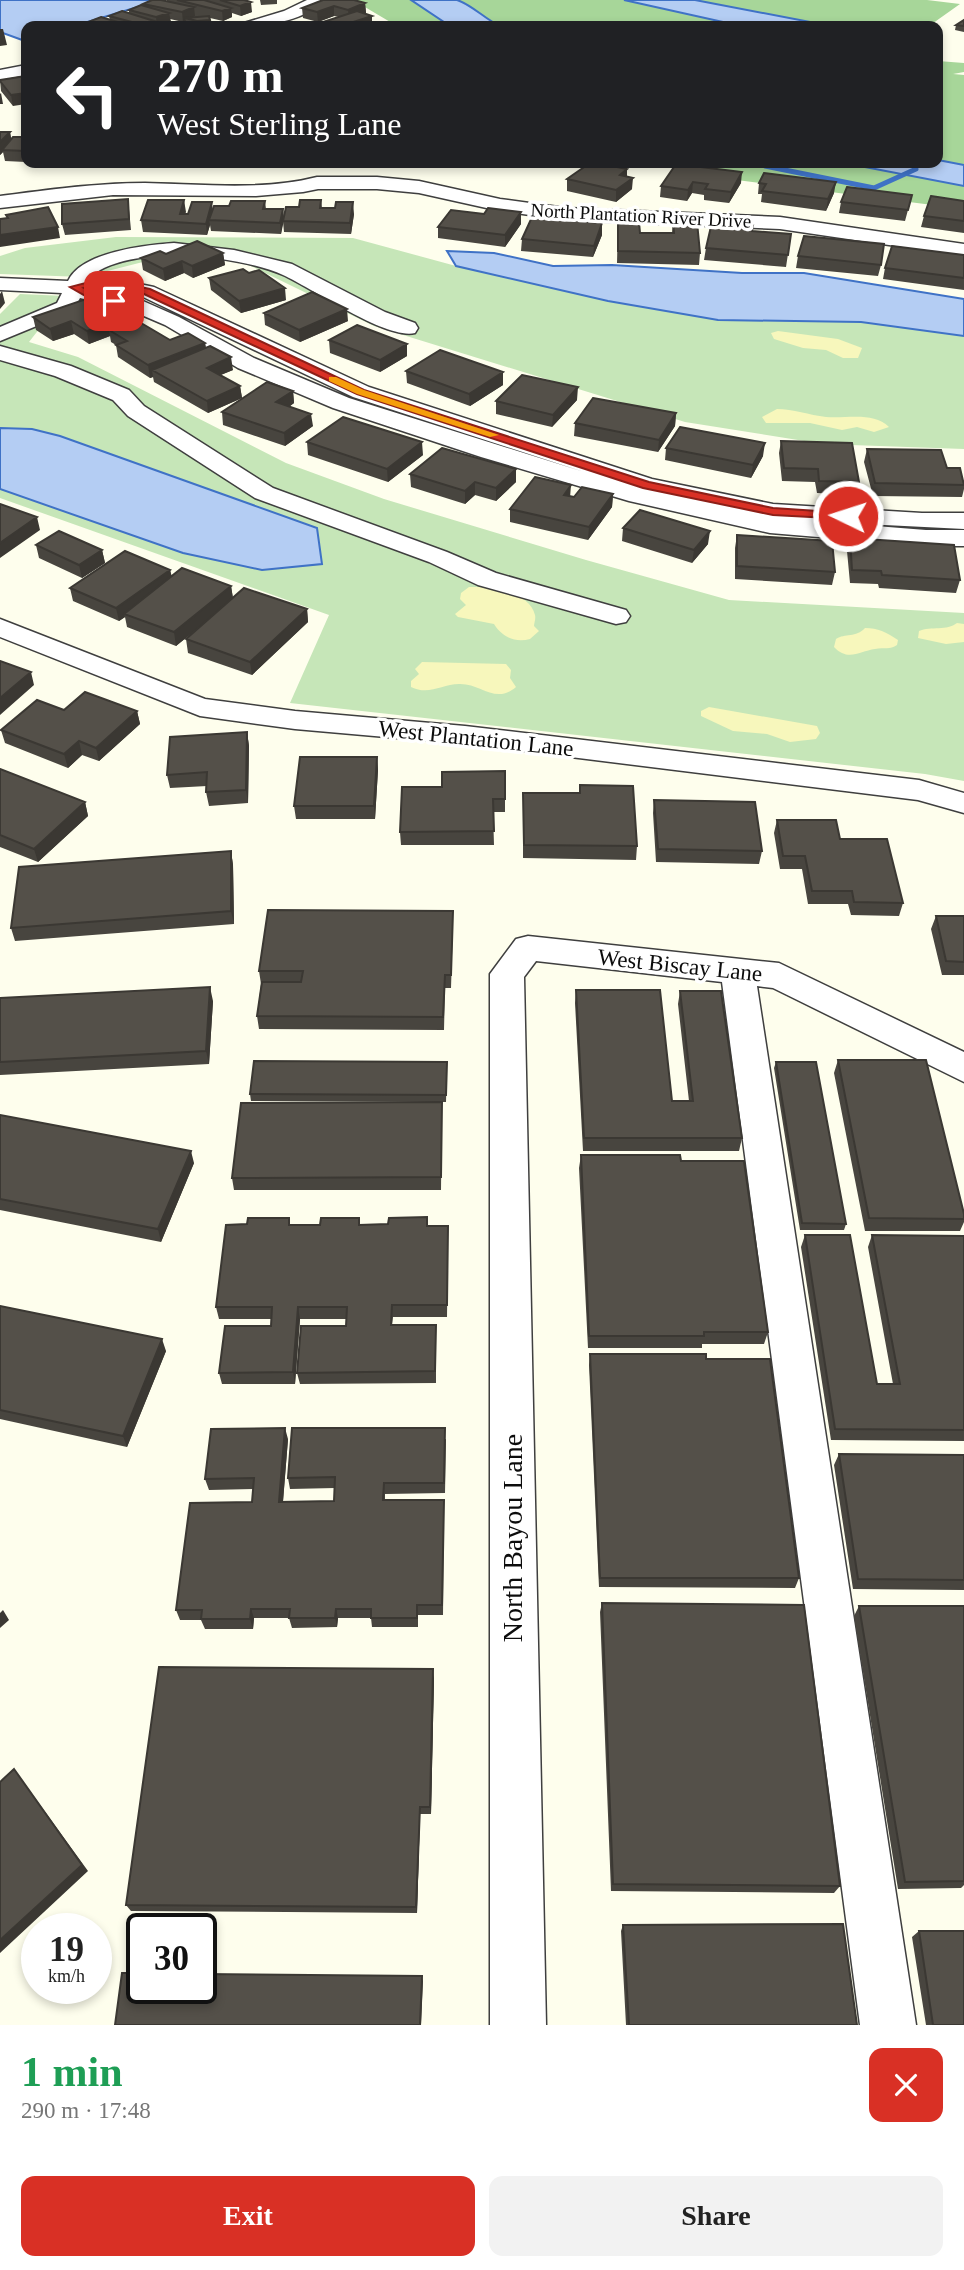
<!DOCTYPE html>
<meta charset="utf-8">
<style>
:root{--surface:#fff;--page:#f2f2f2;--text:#222;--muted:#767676;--accent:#d93025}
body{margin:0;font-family:Georgia,serif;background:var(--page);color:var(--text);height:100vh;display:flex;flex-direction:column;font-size:26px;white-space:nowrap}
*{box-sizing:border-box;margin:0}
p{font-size:23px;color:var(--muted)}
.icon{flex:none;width:38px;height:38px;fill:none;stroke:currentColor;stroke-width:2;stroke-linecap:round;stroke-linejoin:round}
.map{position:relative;height:2025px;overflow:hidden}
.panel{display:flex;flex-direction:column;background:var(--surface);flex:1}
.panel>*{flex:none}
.banner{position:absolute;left:21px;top:21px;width:922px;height:147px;border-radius:14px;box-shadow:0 4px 10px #0003;background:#202124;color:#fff;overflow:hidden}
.speed{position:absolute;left:21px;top:1913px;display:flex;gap:14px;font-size:35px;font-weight:700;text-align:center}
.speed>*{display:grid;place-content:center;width:91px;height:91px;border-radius:50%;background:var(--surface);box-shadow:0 4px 10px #0003;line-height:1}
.speed small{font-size:18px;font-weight:400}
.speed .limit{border:4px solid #111;border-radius:10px;background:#fff;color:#111}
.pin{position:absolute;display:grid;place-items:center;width:60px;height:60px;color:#fff;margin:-30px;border-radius:14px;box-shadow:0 4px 10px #0006}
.me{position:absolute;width:77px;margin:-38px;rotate:274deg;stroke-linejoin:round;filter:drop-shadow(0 0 5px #0008)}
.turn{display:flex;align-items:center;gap:24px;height:147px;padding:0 21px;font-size:32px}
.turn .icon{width:91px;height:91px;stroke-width:2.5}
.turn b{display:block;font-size:49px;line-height:60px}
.round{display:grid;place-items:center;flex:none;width:74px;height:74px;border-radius:14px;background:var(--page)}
.overview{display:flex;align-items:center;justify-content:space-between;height:119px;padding:0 21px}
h1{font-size:42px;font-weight:800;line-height:52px;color:#1e9e55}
.cta{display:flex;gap:14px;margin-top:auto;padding:14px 21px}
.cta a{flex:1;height:80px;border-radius:14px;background:var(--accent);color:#fff;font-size:28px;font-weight:800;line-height:80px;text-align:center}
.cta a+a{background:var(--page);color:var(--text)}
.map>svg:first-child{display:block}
.green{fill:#c6e6b8}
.forest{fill:#a7d699}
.sand{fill:#f7f7bc}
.water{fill:#b4cdf3;stroke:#3f72c6;stroke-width:2}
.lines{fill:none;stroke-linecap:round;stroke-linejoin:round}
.stream{stroke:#3f72c6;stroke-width:5}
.minor-casing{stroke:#3f3f3f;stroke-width:3}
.minor{fill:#fff;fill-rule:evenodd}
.wall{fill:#48453f}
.shaded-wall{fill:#3b3833}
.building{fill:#545049;stroke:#3b3833;stroke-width:2}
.route{fill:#d93025;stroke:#8d1f18;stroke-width:2}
.slow{fill:#f59e0b}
.labels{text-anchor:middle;stroke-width:7;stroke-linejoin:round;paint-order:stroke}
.far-street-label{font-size:19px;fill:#0c0c0c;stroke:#fff}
.street-label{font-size:23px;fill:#0c0c0c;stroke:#fff}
.near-street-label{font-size:28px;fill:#0c0c0c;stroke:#fff}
</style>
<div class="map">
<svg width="964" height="2025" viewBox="0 0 964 2025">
<rect width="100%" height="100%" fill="#fefeed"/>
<path class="green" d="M116 237 353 238 456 266 608 301 718 320 861 322 964 336V449L823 444 685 422 374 326 251 266 190 250 84 277 0 274V256L25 248Z
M20 294 65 296 29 342 78 357 286 463 384 499 586 560 729 600 964 613V781L925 774 290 703 329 615 0 498V314Z"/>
<path class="forest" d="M353 0H411L450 26H397Z
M456 0H624L741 26H500C484 19 472 7 456 0Z
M695 0H927L960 4 929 26H831Z
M938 61 964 63V72L953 74 964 75V165L938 160Z
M678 163H844L964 186V209L682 173Z"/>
<path class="sand" d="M778 331 838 339 862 348 858 358H843L826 350 803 348 774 339 771 333Z
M777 409C793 409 809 415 826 417 846 419 873 411 889 427L874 432 857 427 842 430 810 423H766L762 417Z
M469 587C491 586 530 592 535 615 536 619 534 623 534 626L539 631 530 639C515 643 502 637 494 624L458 617 455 614 466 605 460 599 461 593Z
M957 623 964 624V642L946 644 918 638 919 631C931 626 947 631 957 623Z
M865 628C878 628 886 632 898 640L897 645C890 650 884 647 875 649 860 651 848 662 834 647L836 639C845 633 856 638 865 628Z
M422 662 506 664 511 670 510 678 516 687C495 705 481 683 459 684 442 684 429 696 411 687V681L419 674 415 669Z
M709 707 817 726 820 733 816 739 790 742 767 734 733 731 701 716V711Z"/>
<path class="water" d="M0 0H161L74 26H26L25 41 0 32Z
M411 0C425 0 443 0 457 0 471 4 486 20 500 26H450Z
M624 0H695L831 26H741Z
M938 160 964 165V186L844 163H938Z
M447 251 494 253 553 266 612 265 742 273H804L964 299V336L861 322 718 320 608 301 456 266Z
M0 428 32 429 60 436 317 528 322 564 262 570 183 553 0 489Z"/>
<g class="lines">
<path class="stream" d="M747 163 755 164
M765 166 874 188 916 169"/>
<defs>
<path id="minor" d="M307 0H326C307 19 268 27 241 26L244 23 284 11Z
M26 65V75L0 80V70Z
M317 177H377L419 181 500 199 566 208 780 217 964 244V256L780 229 566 220 500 211 419 193 377 189H318L303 192 256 196 113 195 0 208V196C48 190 96 183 145 183 202 184 262 191 317 177Z
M174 243 234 250 292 264 385 312 415 323 418 328 415 333C386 340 312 288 283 275 239 255 126 243 89 278L101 276 154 287 369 387 652 479 773 504 922 513H964V529L825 522 926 530H964V546H926L770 533 629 501 481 457 333 408 238 368 165 325 130 310 80 298 73 311 0 341V327L57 303 62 293 0 290V278L68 281C81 252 145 245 174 243ZM101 288 141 296 353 397 584 472 349 398 254 358 179 317 143 301 95 289Z
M0 346 71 366 129 390 144 406 273 488 447 552 496 573 626 610 630 616 626 622 616 624 478 585 429 562 255 498 128 416 113 400 55 376 0 360Z
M0 619 205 699 295 711 465 726 919 780 964 793V813L918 800 465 744 295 729 200 716 0 637Z
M528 936 779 963 964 1052V1082L773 988 757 986 916 2025H860L722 982 536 961 524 977 546 2025H490V974L516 939Z"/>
</defs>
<use href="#minor" class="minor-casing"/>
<use href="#minor" class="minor"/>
</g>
<path class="wall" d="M167 0H244L252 12 241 16 232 13V17L223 21 210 18 211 25 197 26 192 25V26L186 22V21L183 22 170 19 171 22 164 25V26H69H89L88 22 110 20 109 16 129 13V10L143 6V4L167 1Z
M260 0H277V4L261 5Z
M365 3 366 13 364 14 372 16V26H327L326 21 339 17 334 16 318 22 303 18 302 8Z
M964 20V32L955 30 956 25Z
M26 76 13 106 1 91 0 80Z
M0 132H10L11 139 26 137V162L5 161 3 152 0 155Z
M255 163H293L292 164Z
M427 163H470V165L427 164Z
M522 163H601L627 169V176L632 189 616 202 567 191V179L583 168H522Z
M676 164 741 183 729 203 704 200V195L692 193 687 201 660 197 661 186Z
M759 183 834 193 826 211 761 202 762 194H758Z
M912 195 905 221 839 213 841 202Z
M128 199 131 230 65 235 62 224Z
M184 200 185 214 265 201 266 209H283L284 220 299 207 321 200 322 208 354 214 351 234 284 232 283 221 281 234 211 231 210 225 207 235 143 232 141 220Z
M964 201V233L921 227 924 216Z
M673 221 700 253 699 265 617 263 618 222 640 233H672Z
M521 224 505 247 438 238V227Z
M791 234 786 267 704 260 706 248Z
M602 235 593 257 521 251 522 239Z
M223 253 225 265 193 278 184 273 165 281 143 270 141 258 166 254Z
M964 255V290L883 279 885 268Z
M798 256 881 265 878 276 796 268Z
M209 278 286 300 241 313 211 290Z
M264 313 348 321 300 342 265 325Z
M33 317 129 323 170 340 205 343 206 348 233 370 220 375 240 386 242 398 208 413 154 382 153 377 150 378 118 357 116 345 111 342 110 336 89 344 74 334 53 341 36 330Z
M329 340 407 344V356L380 372 330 353Z
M406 371 503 385 470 406 407 383Z
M293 391 294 403 290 406 313 426 285 446 223 425 222 412Z
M577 400 552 427 496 414V401Z
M676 413 675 426 658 452 574 436 575 423Z
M781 441 859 482 857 495 817 493 815 482 782 481 779 453Z
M307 442 423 455 388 482 308 455Z
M666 448 763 456 751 478 665 460Z
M867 449 947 468 964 481V489L962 497 873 496 864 462Z
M516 469V482L496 501 475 495 465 504 411 487 410 474Z
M613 494 612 507 588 540 510 522V509L570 497H574Z
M623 528 708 544 692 563 622 541Z
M737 535 835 572 832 585 735 579V548Z
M850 538 960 580 956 593 879 588 878 584 850 583 847 551Z
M36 545 102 550 105 563 82 578 39 558Z
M170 570 172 577 231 586 233 598 307 609 308 622 252 675 188 653 186 639 213 616 176 646 127 627 125 617 119 621 73 601 70 588Z
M64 710 137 711 140 724 99 761 82 755 68 768 5 743 1 730Z
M247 732 249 746 248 803 209 806 206 792 207 786 170 788 167 775Z
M377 757 378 770 375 819H296L294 806Z
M0 769 85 802 88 816 38 862 0 847Z
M505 771V812H493L494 845H401L400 832 442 787Z
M580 785 637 846 636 860 523 858V793H580Z
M654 800 762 851 759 864 656 862 653 813Z
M777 820 840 839 903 903 899 916 851 915 848 904H808L802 869H780L774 833Z
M231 851 233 865 234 924 15 941 11 928Z
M936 916H964V975H942L931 929Z
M453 924 451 988H445L444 1030 259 1029 257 1016 261 984 259 971Z
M576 990 672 1101H689L678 1004 680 991 742 1138 739 1151H583L575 1003Z
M0 998 213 1001 209 1064 0 1075Z
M838 1060 964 1214V1222L960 1231H865L834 1073Z
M447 1062 446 1102 251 1101 250 1094Z
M776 1062 846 1224 844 1230H800L774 1068Z
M442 1102 441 1190H234L232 1178Z
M0 1115 194 1163 161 1242 0 1210Z
M581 1155 681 1161 768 1332 764 1344H702V1348H588L579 1168Z
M289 1218 290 1225 427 1226 448 1238 447 1317H393L392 1325H436V1383L300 1384 297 1373 346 1326V1319H300L295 1384H222L219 1373 271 1326V1319H219L216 1307 247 1224Z
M805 1235 877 1384H893L868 1247 872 1235 964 1236V1441L831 1440 801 1247Z
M0 1306 166 1351 127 1447 0 1419Z
M590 1354 706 1359 799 1578 795 1588 599 1587 589 1365Z
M288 1439 283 1502 334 1501 335 1488 290 1489 288 1478 446 1439 445 1493 385 1494V1500L444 1511 443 1615H418V1627H372L371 1618H338L337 1627 292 1628 289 1618H254L253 1629H205L201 1620H180L176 1610 252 1502 253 1489 209 1490 205 1479Z
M839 1454 964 1455V1590L853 1589 834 1465Z
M602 1603 840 1886 834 1893 611 1891 600 1612Z
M859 1606H964V1885L961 1888 898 1889 854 1616Z
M434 1678 431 1814H420L417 1913 131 1911 126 1905Z
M623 1925 857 2025H626L621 1931Z
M919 1931 964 2025H926L912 1937Z"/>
<path class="shaded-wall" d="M251 2 252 12 241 16 240 6Z
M365 3 366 13 349 19 348 10Z
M334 6V16L318 22 317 12Z
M194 7 195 16 189 19 185 18 186 21 183 22 182 12Z
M231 8 232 17 223 21 222 11Z
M169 13 171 22 164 25V26H157L156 17Z
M372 16V26H341Z
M0 29H3L7 45 0 46Z
M1 93 3 104H0V94Z
M26 93V104L13 106 11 95Z
M10 132 12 143 2 150 3 152 0 155V142Z
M627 169V180L620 175Z
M742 172 741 183 729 203 731 192Z
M633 178 632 189 616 202V190Z
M693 182 692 193 687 201 688 190Z
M836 182 834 193 826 211 828 199Z
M184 200 186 212 182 222 180 214Z
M212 202 213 213 209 220 210 225 207 235 206 224Z
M353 202 354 214 351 234 350 223Z
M283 209 284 220 281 234 280 223Z
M521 212V224L505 247V235Z
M602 223V235L593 257 594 246Z
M58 227 60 238 0 247V235Z
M223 253 225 265 193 278 192 266Z
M182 261 184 273 165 281 163 269Z
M285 288 286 300 241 313 239 301Z
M2 291 5 303 0 309V294Z
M347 309 348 321 300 342 299 330Z
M128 317 130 329 109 330 110 336 89 344 87 331Z
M71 321 74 334 53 341 50 329Z
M205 343 207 356 152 370 153 377 150 378 148 365Z
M407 344V356L380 372V360Z
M231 357 233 370 209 380 207 368Z
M503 372V385L470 406 469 394Z
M240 386 242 398 208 413 207 401Z
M578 387 577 400 552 427 553 415Z
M293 391 294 403 278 415 276 402Z
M676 413 675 426 658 452 659 440Z
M311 414 313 426 285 446 284 433Z
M422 442 423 455 388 482 387 469Z
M765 443 763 456 751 478 753 465Z
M516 469V482L496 501V488Z
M475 482V495L465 504V491Z
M571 485 570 498 564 495Z
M613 494 612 507 588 540 589 527Z
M37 517 40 530 0 558V543Z
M710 531 708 544 692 563 694 550Z
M102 550 105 563 82 578 79 565Z
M170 570 173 583 124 614 125 617 119 621 116 608Z
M231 586 233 599 176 646 174 632Z
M307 609 308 622 252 675 250 662Z
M31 672 34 685 0 715V698Z
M137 711 140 724 99 761 96 748Z
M247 732 249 746 248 803 246 790Z
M79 741 82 755 68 768 64 754Z
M377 757 378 770 375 819 374 806Z
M85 802 88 816 38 862 34 849Z
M231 851 233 865 234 924 231 911Z
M210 987 213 1001 209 1064 206 1051Z
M191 1151 194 1163 161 1242 158 1229Z
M298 1307 300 1319 295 1384 293 1372Z
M162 1339 166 1351 127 1447 123 1436Z
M285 1428 288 1439 282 1513 279 1502Z
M251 1609 254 1618 253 1629 250 1619Z
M336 1609 338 1618 337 1627 335 1618Z
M3 1610 9 1620 0 1628V1613Z
M433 1669 434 1678 431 1814 430 1807Z
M14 1769 88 1871 0 1953V1940Z
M420 1807V1814L417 1913 416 1907Z
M422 1976 423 1981 421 2025H420Z"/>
<path class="building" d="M152 0H161L194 7 182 12 143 4Z
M177 0H204L231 8 222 11Z
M220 0H244L251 2 240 6Z
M323 0H354L365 3 348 10 334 6 317 12 302 8Z
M141 5 169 13 156 17 129 10Z
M122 11 164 24 157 26H147L109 16Z
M357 11 372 16 341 26 326 21Z
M209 16 210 20 197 21 185 18Z
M101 17 131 26H103L88 22Z
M964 20V26L956 25Z
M178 22H192L189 26H166Z
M77 23 89 26H69Z
M263 23 270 26H247Z
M398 24 401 26H377Z
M26 76V93L11 95 0 81V80Z
M0 132H10L0 142Z
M13 137H26V151L2 150Z
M590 163H597L627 169 620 175 633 178 616 190 567 179Z
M676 164 742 172 731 192 705 189 708 184 693 182 688 190 661 186Z
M764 173 836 182 828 199 762 191 766 184 759 183Z
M847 187 912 195 908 210 841 202Z
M931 196 964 201V221L924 216Z
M128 199 129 219 62 224V204Z
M148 200H184L180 214H188L192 202H212L206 224 141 220Z
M300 200H321L320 208H335L336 202H353L350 223 283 221 286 207H299Z
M231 201H265L263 209H283L280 223 209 220 214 206H229Z
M48 207 58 227 0 235V219L8 218 6 215Z
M488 208 521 212 505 235 438 227 451 210 484 214Z
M532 217 602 223 594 246 522 239Z
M673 221 697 222 700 253 618 251V222H639L640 233H674Z
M712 222 753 225 752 231 791 234 788 255 706 248Z
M804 236 884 244 881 265 798 256Z
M197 241 223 253 192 266 182 261 163 269 141 258 160 251 166 254Z
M892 246 964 255V278L885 268Z
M243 269 249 273 259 270 285 288 239 301 209 278Z
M312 292 347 309 299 330 264 313Z
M95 296 128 317 87 331 71 321 50 329 33 317Z
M136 320 170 340 188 333 205 343 148 365 116 345 127 341 109 330Z
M357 325 407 344 380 360 329 340Z
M210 346 231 357 207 368 240 386 207 401 152 370Z
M440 350 503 372 469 394 406 371Z
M522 375 578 387 553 415 496 401Z
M267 382 293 391 276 402 311 414 284 433 222 412Z
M593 398 676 413 659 440 575 423Z
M343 417 422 442 387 469 307 442Z
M680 427 765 443 753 465 666 448Z
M781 441 852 443 859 482 819 481 818 469 784 468Z
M442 448 516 469 496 488 475 482 465 491 410 474Z
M867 449 941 450 947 468H960L964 485 875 483Z
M535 477 571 485 564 495 574 497 582 487 613 494 589 527 510 509Z
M0 504 37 517 0 543Z
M640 510 710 531 694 550 623 528Z
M59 531 102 550 79 565 36 545Z
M737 535 832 541 835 572 737 566Z
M850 538 954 545 960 580 882 575 881 571 852 570Z
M125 551 170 570 116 608 70 588Z
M182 568 231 586 174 632 124 614Z
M244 588 307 609 250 662 186 639Z
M0 661 31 672 0 698Z
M85 692 137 711 96 748 79 741 64 754 1 730 37 700 64 710Z
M247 732 246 790 206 792 207 772 167 775 170 737Z
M300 757H377L374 806H294Z
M0 769 85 802 34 849 0 835Z
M505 771V799H493L494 831 400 832 402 787H442V772Z
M580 785 633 786 637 846 524 845 523 793H580Z
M654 800 755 802 762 851 658 849Z
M777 820H836L840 839H887L903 903 854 902 852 891H812L805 856H783Z
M231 851V911L11 928 19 867Z
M268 910 453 911 451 975H445L443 1017 257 1016 262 982H301L303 971H259Z
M936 916H964V962L946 961Z
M210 987 206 1051 0 1062V998Z
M576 990H660L672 1101H693L680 991H721L742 1138H584Z
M838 1060H926L964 1214V1219L869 1218Z
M254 1061 447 1062 446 1095 250 1094Z
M776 1062H816L846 1224 802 1223Z
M442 1102 441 1177 232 1178 241 1103Z
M0 1115 191 1151 158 1229 0 1199Z
M581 1155H680L681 1161H744L768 1332H704V1336H589Z
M427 1217V1226H448L447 1305H392L391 1325H436L435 1371 297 1373 301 1326H346L347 1307H298L293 1372 219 1373 225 1326H271L272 1307H216L226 1225 247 1224 248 1218H289V1225H320L321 1218H359V1225L388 1224 389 1218Z
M805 1235H850L877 1384H900L872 1235 964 1236V1430L835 1429Z
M0 1306 162 1339 123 1436 0 1410Z
M590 1354H706V1359H770L799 1578H600Z
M285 1428 279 1502 334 1501 335 1477 288 1478 292 1428H445L444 1483H384L383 1500H444L442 1605H417V1618H371V1609H336L335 1618H289L290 1609H251L250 1619H201L202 1610H176L190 1503 252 1502 254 1478 205 1479 211 1429Z
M839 1454 964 1455V1580L858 1579Z
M602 1603 804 1605 840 1886 613 1884Z
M859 1606H964V1881L905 1882Z
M159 1667 433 1669 430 1807H420L416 1907 126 1905Z
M14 1769 82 1865 0 1940V1782Z
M843 1924 857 2025H629L623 1925Z
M919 1931H964V2025H933Z
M122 1973H142V1988H201V1974L422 1976 420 2025H115Z"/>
<path class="route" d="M101 279 150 289 364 390 649 482 773 508 848 513 853 516 848 519 773 515 643 488 357 394 144 294 101 285 84 288 95 294 117 299V303L114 304 89 298 70 287Z"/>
<path class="slow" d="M329 377H336L364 390 499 435 490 437 357 394 329 381Z"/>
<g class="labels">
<g class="far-street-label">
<text transform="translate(641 215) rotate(3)" y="7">North Plantation River Drive</text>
</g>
<g class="street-label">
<text transform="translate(476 738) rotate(6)" y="8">West Plantation Lane</text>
<text transform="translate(680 965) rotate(6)" y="8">West Biscay Lane</text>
</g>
<g class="near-street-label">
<text transform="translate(512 1538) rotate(-90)" y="10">North Bayou Lane</text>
</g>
</g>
</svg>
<div class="speed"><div>19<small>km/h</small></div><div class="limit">30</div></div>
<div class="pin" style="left:114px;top:301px;background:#d93025"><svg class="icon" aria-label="arrive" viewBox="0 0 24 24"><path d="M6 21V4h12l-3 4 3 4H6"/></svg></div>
<svg class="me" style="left:848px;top:516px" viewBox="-20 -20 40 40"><circle r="17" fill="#d93025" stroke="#fff" stroke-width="3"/><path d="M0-11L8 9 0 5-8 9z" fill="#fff"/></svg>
<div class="banner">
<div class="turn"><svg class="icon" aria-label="left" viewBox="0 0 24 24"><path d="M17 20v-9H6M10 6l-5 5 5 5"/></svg><div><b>270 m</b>West Sterling Lane</div></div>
</div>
</div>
<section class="panel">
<div class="overview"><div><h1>1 min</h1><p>290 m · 17:48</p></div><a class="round" style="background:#d93025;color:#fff"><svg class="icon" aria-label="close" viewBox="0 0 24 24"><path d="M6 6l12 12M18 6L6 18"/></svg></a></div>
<div class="cta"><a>Exit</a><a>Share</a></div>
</section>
